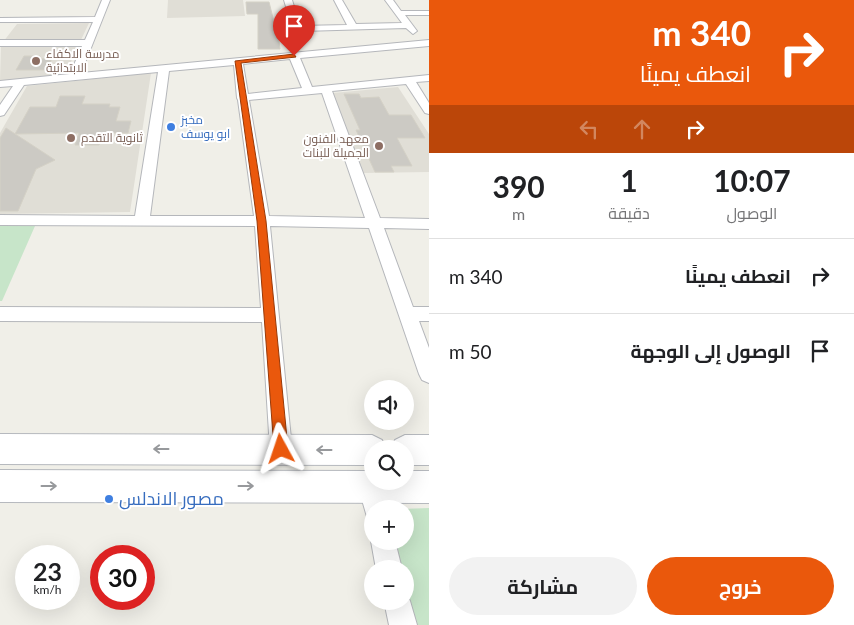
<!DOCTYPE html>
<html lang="ar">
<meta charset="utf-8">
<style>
:root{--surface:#fff;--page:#f2f2f2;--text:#202124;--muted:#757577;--line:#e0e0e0;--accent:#ea580c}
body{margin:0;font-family:Lato,Cairo,sans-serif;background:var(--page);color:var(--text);direction:rtl;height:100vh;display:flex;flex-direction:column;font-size:19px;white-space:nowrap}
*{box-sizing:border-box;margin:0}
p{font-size:16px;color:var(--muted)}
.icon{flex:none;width:28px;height:28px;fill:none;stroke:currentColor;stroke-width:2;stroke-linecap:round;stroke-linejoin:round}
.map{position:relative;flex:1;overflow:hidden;direction:ltr}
.side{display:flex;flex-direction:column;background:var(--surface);width:425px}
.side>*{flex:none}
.banner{background:#ea580c;color:#fff;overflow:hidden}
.tools{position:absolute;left:364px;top:380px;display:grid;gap:10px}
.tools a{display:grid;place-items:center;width:50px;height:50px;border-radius:50%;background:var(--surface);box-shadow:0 5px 20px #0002;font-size:25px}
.speed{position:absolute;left:15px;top:545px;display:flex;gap:10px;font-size:25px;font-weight:700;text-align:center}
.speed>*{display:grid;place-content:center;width:65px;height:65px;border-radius:50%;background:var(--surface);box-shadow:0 5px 20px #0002;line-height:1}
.speed small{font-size:12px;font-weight:400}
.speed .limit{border:8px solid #d22;background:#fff;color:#111}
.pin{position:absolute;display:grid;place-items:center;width:42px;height:42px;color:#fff;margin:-51px -21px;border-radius:50% 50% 50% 0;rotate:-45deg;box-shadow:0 0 5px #0007}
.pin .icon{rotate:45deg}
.me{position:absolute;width:55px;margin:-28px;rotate:355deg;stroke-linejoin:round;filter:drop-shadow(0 0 4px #0008)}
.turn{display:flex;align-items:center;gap:18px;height:105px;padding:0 20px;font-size:22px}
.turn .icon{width:65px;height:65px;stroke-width:2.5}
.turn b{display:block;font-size:35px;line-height:42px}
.lanes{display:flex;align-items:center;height:48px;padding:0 20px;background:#0003;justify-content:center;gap:25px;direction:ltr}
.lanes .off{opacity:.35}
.eta{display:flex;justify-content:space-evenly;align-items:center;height:85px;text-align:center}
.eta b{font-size:30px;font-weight:700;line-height:35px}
.action{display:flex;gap:10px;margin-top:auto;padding:10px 20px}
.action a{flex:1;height:58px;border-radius:30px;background:var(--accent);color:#fff;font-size:20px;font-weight:700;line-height:58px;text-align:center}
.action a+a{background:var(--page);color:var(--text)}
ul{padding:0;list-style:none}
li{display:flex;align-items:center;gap:15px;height:75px;padding:0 20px;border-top:1px solid var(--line)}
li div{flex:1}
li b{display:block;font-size:19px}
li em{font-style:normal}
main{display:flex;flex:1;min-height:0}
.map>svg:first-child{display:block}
.education{fill:#e0ded6}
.green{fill:#c7e5c9}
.building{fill:#cccac4;stroke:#d4d1c6}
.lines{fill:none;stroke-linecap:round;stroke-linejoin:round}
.street-casing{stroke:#b5b7bb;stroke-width:2}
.secondary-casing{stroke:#b6b9be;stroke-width:2}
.street{fill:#fff;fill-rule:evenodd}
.secondary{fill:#fff;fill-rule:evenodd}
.oneway{stroke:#97999c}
.route{fill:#ea580c;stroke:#983908}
.education-dot{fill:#8d6e63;stroke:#fff;stroke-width:2}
.shop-dot{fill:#3f7fe0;stroke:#fff;stroke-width:2}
.labels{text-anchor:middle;stroke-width:4;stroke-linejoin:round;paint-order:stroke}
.far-education-label{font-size:12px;fill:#785e54;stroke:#fff;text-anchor:start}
.far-shop-label{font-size:12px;fill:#366cbe;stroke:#fff;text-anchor:start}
.near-shop-label{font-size:18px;fill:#366cbe;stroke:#fff;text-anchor:start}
</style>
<main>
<section class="side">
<div class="banner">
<div class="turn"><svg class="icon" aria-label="right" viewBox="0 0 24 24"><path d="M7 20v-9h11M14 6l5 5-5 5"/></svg><div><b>340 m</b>انعطف يمينًا</div></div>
<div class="lanes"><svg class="icon off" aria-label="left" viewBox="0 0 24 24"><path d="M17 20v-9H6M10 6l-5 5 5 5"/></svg><svg class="icon off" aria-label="ahead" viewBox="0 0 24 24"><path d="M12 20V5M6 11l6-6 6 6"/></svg><svg class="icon" aria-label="right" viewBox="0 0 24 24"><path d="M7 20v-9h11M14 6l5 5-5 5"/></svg></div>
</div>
<div class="eta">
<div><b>10:07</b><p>الوصول</p></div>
<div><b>1</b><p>دقيقة</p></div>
<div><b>390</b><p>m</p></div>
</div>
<ul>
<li><svg class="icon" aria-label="right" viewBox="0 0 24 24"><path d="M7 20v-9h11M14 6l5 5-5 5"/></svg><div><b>انعطف يمينًا</b></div><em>340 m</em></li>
<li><svg class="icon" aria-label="arrive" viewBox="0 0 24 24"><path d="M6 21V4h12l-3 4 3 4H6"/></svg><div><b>الوصول إلى الوجهة</b></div><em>50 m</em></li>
</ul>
<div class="action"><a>خروج</a><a>مشاركة</a></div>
</section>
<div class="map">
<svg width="429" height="625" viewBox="0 0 429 625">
<rect width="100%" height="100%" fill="#f0efe8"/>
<path class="education" d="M168 0H243L245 16 167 18Z
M89 23 80 42H3L17 24Z
M1 45H78L66 74 0 81Z
M151 73 130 212 0 214V133L27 86Z
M398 87 429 134V172L363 173 333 93Z"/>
<path class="green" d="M0 226H35L2 301H0Z
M429 508V625H414L405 584V569H401L395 541H405V509H401Z"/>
<path class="building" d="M246 2H269L277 34H278L280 49H258V14H247Z
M24 56H40L39 59 52 58 47 70H16Z
M344 94H359L361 98 379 97 389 115H411L425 138H397L412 166H391L394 172H375L356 130H360Z
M60 96H85L82 104H110L109 107H120L116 121H131L128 133H103L99 145H75L79 133 15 134 30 107H56Z
M6 128 55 160 36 169 18 211H0V138Z"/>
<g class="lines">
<defs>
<path id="street" d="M102 0H110L81 73 429 40V46L300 58 312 87 429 75V81L416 82 429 103V114L425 113 406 84 332 91 380 218 429 219V229L384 228 413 307H429V321H419L429 348V383L422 380 419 374 369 228 270 226 292 449 289 457 281 460 273 457 270 449 262 322 0 321V307L261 308 255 226 0 225V215L135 216 158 72 24 85 4 115 0 116V105L13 86 0 87V81L70 74 82 46H0V40H85L93 22H0V18L95 17ZM290 59 302 88 248 94 243 64ZM234 65 237 98 238 100 254 216H150L169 71ZM322 93 365 218 269 216 249 100Z
M284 0H292L300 26 347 25 334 0H342L356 24 402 23 385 0H393L401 11H429V15H405L417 31 413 34 406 28 302 31 304 40 300 43 296 40Z
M369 475 372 476V481H379L387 509H372V520L367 517 358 486 361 478Z
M372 537V541H395L402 569H376L371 541Z
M405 591 410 601 417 625H389L384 601H405Z"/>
<path id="secondary" d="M0 434 372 435 382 440 386 449H372V465L0 464Z
M405 435H429V465H405V449H391L395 440Z
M0 470 372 471V481H405V471H429V503L0 502Z"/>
</defs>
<use href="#street" class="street-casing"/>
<use href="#secondary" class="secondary-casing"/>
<use href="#street" class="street"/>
<use href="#secondary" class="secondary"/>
</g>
<defs><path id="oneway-shaft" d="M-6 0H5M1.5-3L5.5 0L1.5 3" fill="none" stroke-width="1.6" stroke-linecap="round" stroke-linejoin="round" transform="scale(1.25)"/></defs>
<g class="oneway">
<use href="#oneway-shaft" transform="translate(161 449) rotate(-180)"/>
<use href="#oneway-shaft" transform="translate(324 450) rotate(-180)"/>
<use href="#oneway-shaft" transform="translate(49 486)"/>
<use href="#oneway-shaft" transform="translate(246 486)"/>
</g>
<path class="route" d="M294 54 296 57 241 63 266 221 288 449 286 454 281 456 276 454 274 449 257 221 235 61Z"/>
<g class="education-dot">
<circle cx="36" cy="61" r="5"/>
<circle cx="71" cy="138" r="5"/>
<circle cx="379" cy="146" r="5"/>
</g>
<g class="shop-dot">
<circle cx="171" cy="127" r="5"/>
<circle cx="109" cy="499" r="5"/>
</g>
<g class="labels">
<g class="far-education-label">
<text x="46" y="58">مدرسة الاكفاء<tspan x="46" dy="14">الابتدائية</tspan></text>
<text x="81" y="142">ثانوية التقدم</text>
<text x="369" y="143" text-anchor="end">معهد الفنون<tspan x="369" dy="14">الجميلة للبنات</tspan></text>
</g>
<g class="far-shop-label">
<text x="181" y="124">مخبز<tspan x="181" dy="14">ابو يوسف</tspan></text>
</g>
<g class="near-shop-label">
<text x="119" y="505">مصور الاندلس</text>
</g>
</g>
</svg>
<div class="tools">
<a><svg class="icon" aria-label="sound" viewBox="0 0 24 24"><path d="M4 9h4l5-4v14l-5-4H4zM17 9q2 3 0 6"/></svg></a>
<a><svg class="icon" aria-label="search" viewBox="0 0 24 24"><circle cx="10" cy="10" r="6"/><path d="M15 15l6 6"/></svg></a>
<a>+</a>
<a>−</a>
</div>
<div class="speed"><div>23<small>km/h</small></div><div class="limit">30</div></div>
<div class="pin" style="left:294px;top:56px;background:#d93025"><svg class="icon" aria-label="arrive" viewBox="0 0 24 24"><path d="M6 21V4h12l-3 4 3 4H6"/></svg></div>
<svg class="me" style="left:281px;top:449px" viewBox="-20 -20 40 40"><path d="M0-17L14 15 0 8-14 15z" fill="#ea580c" stroke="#fff" stroke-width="4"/></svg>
</div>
</main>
